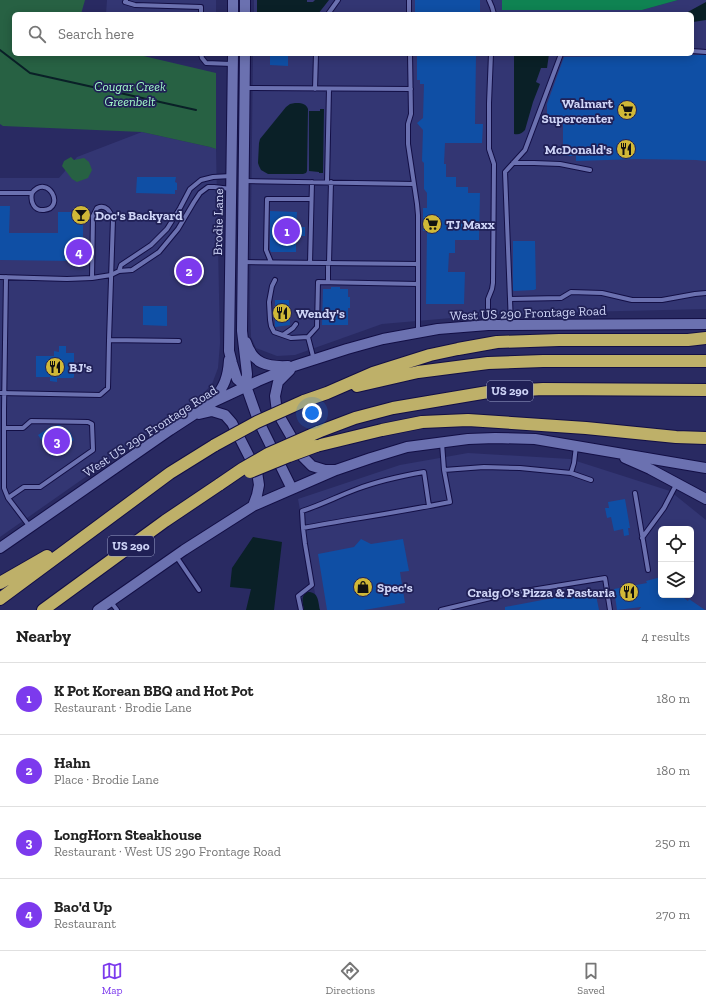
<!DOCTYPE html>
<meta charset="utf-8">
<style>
:root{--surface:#fff;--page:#f2f2f2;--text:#222;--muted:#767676;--line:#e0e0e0;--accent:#7c3aed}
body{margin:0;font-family:"Zilla Slab",serif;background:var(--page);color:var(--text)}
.controls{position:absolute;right:12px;bottom:12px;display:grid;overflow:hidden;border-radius:6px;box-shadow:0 2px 10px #0003}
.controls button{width:36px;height:36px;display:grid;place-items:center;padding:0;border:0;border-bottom:1px solid var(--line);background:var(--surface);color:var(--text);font:20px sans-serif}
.you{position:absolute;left:312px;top:413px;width:14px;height:14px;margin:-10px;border:3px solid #fff;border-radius:50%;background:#1a73e8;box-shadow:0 0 0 6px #1a73e833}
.badge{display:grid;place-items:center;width:26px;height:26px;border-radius:50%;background:var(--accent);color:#fff;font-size:13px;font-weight:700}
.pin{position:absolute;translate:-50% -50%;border:2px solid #fff;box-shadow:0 1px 4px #0006}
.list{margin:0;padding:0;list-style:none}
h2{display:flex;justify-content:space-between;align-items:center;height:52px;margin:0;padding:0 16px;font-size:17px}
h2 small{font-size:13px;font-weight:400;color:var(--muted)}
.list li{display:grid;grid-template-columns:26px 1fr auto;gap:12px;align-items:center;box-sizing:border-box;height:72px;padding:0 16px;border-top:1px solid var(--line)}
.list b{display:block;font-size:15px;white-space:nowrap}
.list p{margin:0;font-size:13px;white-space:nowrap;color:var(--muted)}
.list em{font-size:13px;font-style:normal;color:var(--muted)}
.icon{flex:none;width:22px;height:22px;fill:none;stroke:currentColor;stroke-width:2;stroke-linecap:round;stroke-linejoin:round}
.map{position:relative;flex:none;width:706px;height:610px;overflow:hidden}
.search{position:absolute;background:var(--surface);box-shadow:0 2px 10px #0003;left:12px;right:12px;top:12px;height:44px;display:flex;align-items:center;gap:10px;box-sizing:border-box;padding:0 14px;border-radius:6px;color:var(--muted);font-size:15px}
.sheet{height:340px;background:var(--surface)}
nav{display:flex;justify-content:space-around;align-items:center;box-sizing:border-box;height:56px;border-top:1px solid var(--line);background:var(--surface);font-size:11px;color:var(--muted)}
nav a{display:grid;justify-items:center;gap:2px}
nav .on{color:var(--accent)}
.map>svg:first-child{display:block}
.built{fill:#333673;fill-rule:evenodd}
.green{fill:#276143}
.forest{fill:#0f8352}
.water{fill:#0a2027}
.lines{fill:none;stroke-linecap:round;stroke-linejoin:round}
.stream{stroke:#0a2027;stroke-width:2}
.building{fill:#0f4fa5}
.lane-casing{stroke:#130f45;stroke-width:6}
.secondary-casing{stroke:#130f45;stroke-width:12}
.highway-casing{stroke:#130f45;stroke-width:14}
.lane{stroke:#6b71b0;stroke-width:4}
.secondary{stroke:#6b71b0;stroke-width:10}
.highway{stroke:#beb069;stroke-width:12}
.highway-bridge-casing{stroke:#130f45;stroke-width:14;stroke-linecap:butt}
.highway-bridge{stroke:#beb069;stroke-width:12}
.labels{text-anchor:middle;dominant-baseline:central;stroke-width:3.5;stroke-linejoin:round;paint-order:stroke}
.shield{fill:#202056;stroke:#9a9fc7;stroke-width:1}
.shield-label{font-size:12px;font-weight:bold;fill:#cfd5f7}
.park-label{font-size:13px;font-style:italic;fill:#a3fac8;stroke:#202056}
.poi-label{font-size:13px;font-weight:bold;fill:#cfd5f7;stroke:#202056;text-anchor:start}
.street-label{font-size:13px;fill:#cfd5f7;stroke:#202056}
</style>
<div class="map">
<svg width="706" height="610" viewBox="0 0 706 610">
<rect width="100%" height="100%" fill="#292a62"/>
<path class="built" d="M107,0H216V14H106Z
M254,0H502V10H642L678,0H706V309L498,314L382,324L295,355L277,356L256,348L251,337L250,304L253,54H692V14H254Z
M142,132L210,147L216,149L220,343L218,368L212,384L201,396L0,537V178H59L77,157Z
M468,453L570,459L670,491L706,520V610H318L298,499L400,465ZM661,529H691V595H661Z"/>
<path class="green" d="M0,0H85L81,14H14V54H135L216,73V149L210,147L142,132L3,126L0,124Z
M71,157L74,160L84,158L89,162L92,170L88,178L77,182L72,179L62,166L64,161Z"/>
<path class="forest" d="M502,0H678L642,10H502Z"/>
<path class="water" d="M257,0H307V2H313L315,0H329L318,14H257Z
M706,2V20L693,22L692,36V14H684Z
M514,54H549L547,68H541L536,82L540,84L533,102L525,130C521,134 519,135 514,134Z
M295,103C300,103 306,103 308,109L307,171L306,173L303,174H268L261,170L259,166L258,163L259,143L260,139L286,107L290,104Z
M320,109H324L323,173H319V172L309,171V111H320Z
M253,537L282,542L274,610H246L251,589L230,587L232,568Z
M308,592C319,592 318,602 320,610H304C303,603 300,595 308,592Z"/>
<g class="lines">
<path class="stream" d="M0,50L30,73L196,110"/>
</g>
<path class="building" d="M415,0H480V14H415Z
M270,54H288V66L270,65Z
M417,54H476L475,124H483L482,143H445L444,164H446V177H456V187H468V193H480L479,240H455V253H449L448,272H465L464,304H426L427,231H423V208H427V193L424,189V163L422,161L423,130L417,123L423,118L424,84H420V80H417Z
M696,55H706V161L696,160L638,159L576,161V156H563V124H557L547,117V104L564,57Z
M137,177H176L175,182L177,183V190H175V194L136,193Z
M0,206H10L9,233H58V212H83V256H76L75,261L0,260Z
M270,211L297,212L296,227H305V236H296V252H271L270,250Z
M513,241H535L536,289L534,290L514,291L513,290Z
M182,263L197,264V278H182Z
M331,287H340V289H348V297H350V308H348V325H322L323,289H331Z
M275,300H289L290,325L275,327Z
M143,306H167V326L143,325Z
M59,346H66V353H74V377L73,378H57V382L50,381V377H36V356H54V351L59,352Z
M58,425H60L64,430L66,428L68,431L69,430L74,440L52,456L38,435L52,426L53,427Z
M625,499L630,528H628L629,535L624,536L623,529L614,531L611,517L607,518L605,508H609L608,502Z
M361,539L371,544L403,539L409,571L400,572L405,603L364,610H327L318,554L354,547Z
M661,577V595H680L688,601L689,599L705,610H639L641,607L617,610L614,589L647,583L646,581Z
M595,590L599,610H505V607Z"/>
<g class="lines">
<defs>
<path id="lane" d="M126,0L125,2L135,5L201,7V14
M409,0V14
M489,0L492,7L494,14
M328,14L338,0
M692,51L706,52
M201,54L202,58L206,63L232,64
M410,54L411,114L408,124V144L417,204L418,215V332
M245,88L411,89
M315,89L316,54
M513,163H534L560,164L590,170
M244,181L414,184
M327,182L329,89
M0,193H32C48,173 66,208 44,210C34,211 30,202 32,193
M242,262L418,264
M271,262L266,250L267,199H311
M310,263L312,182
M329,263L331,182
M119,271L121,265L151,245L167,229L180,208L190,189L201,180L213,177L231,176
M0,277L67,279L92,278L111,275L119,271L132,270L159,252L178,229L194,202L200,193L208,187H214L231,189
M6,277L4,409V488L8,498L30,527
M92,278L93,216L97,208C106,204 110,211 113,219L109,340
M275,280L272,286L269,302L270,320L271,326L274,332L291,338L308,337
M328,282V263
M510,299L505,172L525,150L561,54
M488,325V299L492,289L493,283L494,164L489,149V103L491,54
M511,325L510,299L561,298L571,292L602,293L632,300H662L695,294L706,293
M283,335L293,328L296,324
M314,360L308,337L317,327L318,282L418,284
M0,393L100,395L108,388L109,340L179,341
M4,428H23L31,421L88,422L92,424L93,450L40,487H24L8,498
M576,446L574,463L571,473L591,480
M444,470L484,467L520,468L571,473
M635,493L648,570
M429,506L424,472C401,476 378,481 357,489C338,496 321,505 302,511L303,528C352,519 401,512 450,502L444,470L442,443
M642,538L664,508L677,483
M176,556L199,590
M111,602L117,610
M301,610L298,596L312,585L305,544L303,528
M441,610L507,594L605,578L610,610"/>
<path id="secondary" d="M233,14V0
M245,14V0
M233,54L229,351L232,363L237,379L246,386L258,420L292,489
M245,54L242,331L247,374L246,386
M246,342C253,364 267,367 288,366
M290,370L278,382L275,396L277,412L303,457L312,466L325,470H334
M214,400C224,386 228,378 229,360
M199,414L212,411L225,415L232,423L257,472L259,485L257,495L253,506
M625,458L650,469L706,499
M0,548L170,430L213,402L258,381L294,366L347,349L383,339L438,329L488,325L706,324
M98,610L184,550L253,506L336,470L371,458L407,447L468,439L495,438L535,439L706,468"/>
<path id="highway" d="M357,386L418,372L488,363L543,361H706
M304,401L327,393L373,373L430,355L458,349L497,342L559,340H688L706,338
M318,432L355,418L393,408L488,392L543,389L706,390
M316,446L382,430L422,422L468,420L586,428L676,437L706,438
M0,583L47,556
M0,599L170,473L215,445
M43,610L165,521L220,484"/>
</defs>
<use href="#lane" class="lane-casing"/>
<use href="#secondary" class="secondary-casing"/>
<use href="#highway" class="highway-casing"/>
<use href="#lane" class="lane"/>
<use href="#secondary" class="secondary"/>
<use href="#highway" class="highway"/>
<defs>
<path id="highway-bridge" d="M215,445L257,422L304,401
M250,472L289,456L316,446
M220,484L242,469L268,454L318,432"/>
</defs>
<use href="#highway-bridge" class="highway-bridge-casing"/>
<use href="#highway-bridge" class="highway-bridge"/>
</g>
<defs>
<symbol id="supermarket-disc" viewBox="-11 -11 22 22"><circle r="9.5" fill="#d0b837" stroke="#202056"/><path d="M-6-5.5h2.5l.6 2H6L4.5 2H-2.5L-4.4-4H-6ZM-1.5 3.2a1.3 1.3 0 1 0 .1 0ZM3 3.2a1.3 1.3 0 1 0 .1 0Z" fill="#111"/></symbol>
<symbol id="restaurant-disc" viewBox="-11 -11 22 22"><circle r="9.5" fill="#d0b837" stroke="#202056"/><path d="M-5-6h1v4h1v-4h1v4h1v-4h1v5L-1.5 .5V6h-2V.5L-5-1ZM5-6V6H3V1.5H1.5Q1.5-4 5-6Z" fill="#111"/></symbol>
<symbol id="bar-disc" viewBox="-11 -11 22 22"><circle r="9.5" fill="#d0b837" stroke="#202056"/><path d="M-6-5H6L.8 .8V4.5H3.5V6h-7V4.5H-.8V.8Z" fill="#111"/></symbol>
<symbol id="shop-disc" viewBox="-11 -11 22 22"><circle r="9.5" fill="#d0b837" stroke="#202056"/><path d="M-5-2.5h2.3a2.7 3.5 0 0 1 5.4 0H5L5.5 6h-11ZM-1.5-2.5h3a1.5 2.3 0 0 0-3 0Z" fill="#111"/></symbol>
</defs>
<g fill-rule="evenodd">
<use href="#supermarket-disc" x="616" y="99" width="22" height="22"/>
<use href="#restaurant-disc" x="615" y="138" width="22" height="22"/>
<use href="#bar-disc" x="70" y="204" width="22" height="22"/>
<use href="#supermarket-disc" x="421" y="213" width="22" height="22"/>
<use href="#restaurant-disc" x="271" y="302" width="22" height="22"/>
<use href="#restaurant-disc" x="44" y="356" width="22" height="22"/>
<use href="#shop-disc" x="352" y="576" width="22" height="22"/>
<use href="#restaurant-disc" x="618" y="581" width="22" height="22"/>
</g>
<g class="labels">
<g class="shield">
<rect x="487" y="381" width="46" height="20" rx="3"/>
<rect x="108" y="536" width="46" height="20" rx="3"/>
</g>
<g class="shield-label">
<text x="510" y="391">US 290</text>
<text x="131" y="546">US 290</text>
</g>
<g class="park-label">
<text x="130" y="86">Cougar Creek<tspan x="130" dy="15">Greenbelt</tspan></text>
</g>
<g class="poi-label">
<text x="613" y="103" text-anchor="end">Walmart<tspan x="613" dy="15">Supercenter</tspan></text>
<text x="612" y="149" text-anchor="end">McDonald's</text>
<text x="95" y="215">Doc's Backyard</text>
<text x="446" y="224">TJ Maxx</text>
<text x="296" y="313">Wendy's</text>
<text x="69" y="367">BJ's</text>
<text x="377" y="587">Spec's</text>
<text x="615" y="592" text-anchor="end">Craig O's Pizza &amp; Pastaria</text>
</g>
<g class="street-label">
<text transform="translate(218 222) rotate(-89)">Brodie Lane</text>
<text transform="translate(528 313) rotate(-2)">West US 290 Frontage Road</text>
<text transform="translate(150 431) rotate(-33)">West US 290 Frontage Road</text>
</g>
</g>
</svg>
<div class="controls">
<button><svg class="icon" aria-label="locate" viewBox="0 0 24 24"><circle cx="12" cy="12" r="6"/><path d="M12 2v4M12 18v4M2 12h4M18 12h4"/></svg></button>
<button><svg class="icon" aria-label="layers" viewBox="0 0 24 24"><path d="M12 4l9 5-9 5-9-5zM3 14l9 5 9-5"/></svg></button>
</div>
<div class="you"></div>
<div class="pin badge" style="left:287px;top:231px">1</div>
<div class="pin badge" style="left:189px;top:271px">2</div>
<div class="pin badge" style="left:57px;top:441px">3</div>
<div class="pin badge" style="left:79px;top:252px">4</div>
<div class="search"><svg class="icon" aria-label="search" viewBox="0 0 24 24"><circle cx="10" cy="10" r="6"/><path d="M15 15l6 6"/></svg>Search here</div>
</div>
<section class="sheet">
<h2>Nearby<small>4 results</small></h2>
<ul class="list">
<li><span class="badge">1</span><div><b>K Pot Korean BBQ and Hot Pot</b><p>Restaurant · Brodie Lane</p></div><em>180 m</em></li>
<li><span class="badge">2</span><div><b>Hahn</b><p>Place · Brodie Lane</p></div><em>180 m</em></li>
<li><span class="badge">3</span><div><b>LongHorn Steakhouse</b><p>Restaurant · West US 290 Frontage Road</p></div><em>250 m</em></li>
<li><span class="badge">4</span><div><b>Bao'd Up</b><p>Restaurant</p></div><em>270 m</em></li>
</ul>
</section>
<nav>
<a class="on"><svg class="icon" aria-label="map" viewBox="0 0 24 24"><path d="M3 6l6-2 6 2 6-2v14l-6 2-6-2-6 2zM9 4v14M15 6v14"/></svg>Map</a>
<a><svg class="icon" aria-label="directions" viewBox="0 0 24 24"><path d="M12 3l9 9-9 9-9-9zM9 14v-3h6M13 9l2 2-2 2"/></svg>Directions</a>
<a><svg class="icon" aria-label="saved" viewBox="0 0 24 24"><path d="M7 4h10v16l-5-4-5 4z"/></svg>Saved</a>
</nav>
